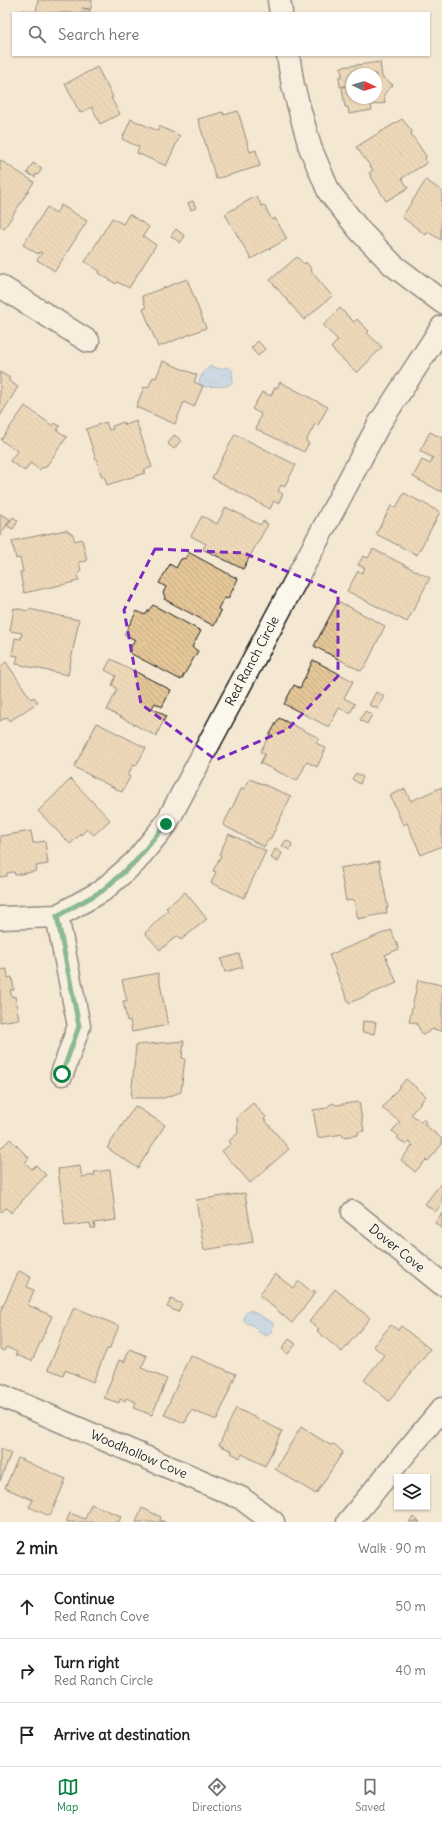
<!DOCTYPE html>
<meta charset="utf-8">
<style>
:root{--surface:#fff;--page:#f2f2f2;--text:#202124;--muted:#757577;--line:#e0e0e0;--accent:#0b8043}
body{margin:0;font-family:Delius,sans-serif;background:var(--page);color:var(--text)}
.controls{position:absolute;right:12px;bottom:12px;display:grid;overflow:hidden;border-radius:0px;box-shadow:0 1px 3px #0004}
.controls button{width:36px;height:36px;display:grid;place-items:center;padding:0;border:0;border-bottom:1px solid var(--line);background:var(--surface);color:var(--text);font:20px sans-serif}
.compass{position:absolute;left:346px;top:68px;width:36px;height:36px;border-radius:50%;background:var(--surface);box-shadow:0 1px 3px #0004;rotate:94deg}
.stop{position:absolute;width:12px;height:12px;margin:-9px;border:3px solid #0b8043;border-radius:50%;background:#fff}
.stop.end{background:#0b8043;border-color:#fff;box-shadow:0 1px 4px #0008}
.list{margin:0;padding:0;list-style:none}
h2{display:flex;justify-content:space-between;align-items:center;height:52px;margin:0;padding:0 16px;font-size:17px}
h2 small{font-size:13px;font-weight:400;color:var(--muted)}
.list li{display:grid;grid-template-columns:26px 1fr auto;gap:12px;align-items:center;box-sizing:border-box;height:64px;padding:0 16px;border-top:1px solid var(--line)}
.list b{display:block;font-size:15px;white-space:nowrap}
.list p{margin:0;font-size:13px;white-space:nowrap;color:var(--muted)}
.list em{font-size:13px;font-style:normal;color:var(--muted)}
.icon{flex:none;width:22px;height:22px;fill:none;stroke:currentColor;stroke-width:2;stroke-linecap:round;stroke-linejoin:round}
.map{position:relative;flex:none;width:442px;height:1522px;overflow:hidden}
.search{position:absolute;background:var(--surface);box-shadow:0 1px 3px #0004;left:12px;right:12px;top:12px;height:44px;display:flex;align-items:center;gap:10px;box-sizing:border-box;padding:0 14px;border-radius:0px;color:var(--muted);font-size:15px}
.sheet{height:244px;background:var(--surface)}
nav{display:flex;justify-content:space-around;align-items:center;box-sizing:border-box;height:56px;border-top:1px solid var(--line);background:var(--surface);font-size:11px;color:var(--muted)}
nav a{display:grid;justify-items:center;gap:2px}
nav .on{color:var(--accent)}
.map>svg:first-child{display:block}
.water{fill:url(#water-ripples);stroke:#68839e}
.building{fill:url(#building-back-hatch);stroke:#1c1c1c;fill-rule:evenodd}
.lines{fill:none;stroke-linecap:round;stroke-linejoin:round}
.minor-casing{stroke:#1c1c1c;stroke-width:25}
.minor{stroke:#fbf7ec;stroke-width:22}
.route{stroke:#0b8043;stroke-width:5}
.marked{fill:none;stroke:#7b2cbf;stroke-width:3;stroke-dasharray:8 5;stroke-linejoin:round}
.labels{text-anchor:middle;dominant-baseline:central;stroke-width:3;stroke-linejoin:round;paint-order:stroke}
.street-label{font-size:13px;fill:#1c1c1c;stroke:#fbf7ec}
</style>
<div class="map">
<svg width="442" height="1522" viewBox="0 0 442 1522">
<defs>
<pattern id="water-ripples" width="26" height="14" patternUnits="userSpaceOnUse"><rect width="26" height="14" fill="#9bc8f5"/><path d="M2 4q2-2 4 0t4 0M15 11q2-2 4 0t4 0" fill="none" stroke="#85abd1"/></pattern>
<pattern id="building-back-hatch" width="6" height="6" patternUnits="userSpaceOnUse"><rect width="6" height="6" fill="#e4c698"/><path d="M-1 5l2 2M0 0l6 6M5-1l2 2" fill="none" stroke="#c3aa82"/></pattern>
</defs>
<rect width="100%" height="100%" fill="#f4e8d3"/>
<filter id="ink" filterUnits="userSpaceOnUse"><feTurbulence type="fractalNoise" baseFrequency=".025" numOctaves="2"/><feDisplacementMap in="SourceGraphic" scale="8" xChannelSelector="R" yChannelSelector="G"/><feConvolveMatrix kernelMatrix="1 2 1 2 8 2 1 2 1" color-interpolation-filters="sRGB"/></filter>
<g filter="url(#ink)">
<path class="water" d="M211,366L219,369L228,367L232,370L233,382C224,390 216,385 205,387L199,383C200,376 205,369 211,366Z
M251,1310L273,1323C273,1330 272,1333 266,1336L257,1331L258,1330L251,1324H248L244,1321V1316L247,1312Z"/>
<path class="building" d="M38,0H92L91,9L82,8L90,10V13H22L23,10L36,12Z
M380,62L382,77L393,85L384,94L385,103L371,105L372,110L349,114L348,107H345L342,88L345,86L340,87L339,77H342L341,67ZM352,74H376V98H352Z
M97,67L113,97L111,98L120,114L100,124L92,107L80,113L65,84Z
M238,111L250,152L256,150L260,166L216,179L198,119L223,112L224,115Z
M131,119L158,131L159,126L180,136L166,166L137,153L139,147L122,139Z
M402,119L412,131L411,134L426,156L425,159L427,163L402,178L408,188L386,201L369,173L373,170L356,147Z
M0,160L34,182L4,229L0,226Z
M33,163L42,168L38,175L36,174L35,177L27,173Z
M426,180L442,191L441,240L428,232L426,235L402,217Z
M256,196L262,206L264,205L272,220L275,218L287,239L251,259L225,214Z
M193,201L196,208L191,210L188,203Z
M61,205L87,221L55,271L37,260L42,253L39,252L38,254L23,245L47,207L56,213Z
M129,214L149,227L143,236L156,245L129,288L117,282L116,284L99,273L100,271L85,262L112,218L123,224Z
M176,229L185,236L180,243L171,236Z
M297,257L304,264L306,262L312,270L311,271L332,296L304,320L270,280Z
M187,279L206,328L158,347L143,309L146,308L142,296Z
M340,308L354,322L357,319L369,331L367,333L382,347L357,373L331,348L338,340L323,326Z
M258,341L265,349L258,356L251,348Z
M163,361L197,375L194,382L203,386L194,407L184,402L175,424L136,407L144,387L148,388L153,377L156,378Z
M0,372L10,378L8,380L18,387L0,416Z
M280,382L328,407L318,425L315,424L306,441L309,443L304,452L256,429L261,414L252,409L262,392L271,396L275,387L277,388Z
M25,406L53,426L55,423L60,426L57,430L67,437L45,468L42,467L40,470L30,463L25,471L10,461L17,451L1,440Z
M136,421L152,467L144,470L145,473L107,485L104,476L102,477L86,429L106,422L109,430L113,429L112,426L124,422L125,425Z
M430,432L442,438V492L413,477L422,460L430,464L433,458L420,451Z
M235,434L296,465L284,487L281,485L278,491L283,494L278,504L274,501L270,509L212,478Z
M174,435L181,440L174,449L168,444Z
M404,493L440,512L417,555L376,534L391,506L396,508Z
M226,507L260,525L263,521L268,524L243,569L203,549L206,544L191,536L202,516L217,524Z
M0,514L10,519L0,536Z
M13,517L18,521L13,529L7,526Z
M66,530L73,535L75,541L82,539L87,561L79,562L81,571L77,575L79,581L24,593L20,572H23L20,558L16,559L12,541Z
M373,549L430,578L407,622L347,591L358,571L362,573L365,568L358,565L363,556L368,558Z
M188,552L238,579L228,599L225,598L221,603L218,609L221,611L214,626L164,599L165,597L163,593L166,587L159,583L170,564L176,568L181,559L186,558Z
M338,601L385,626L366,665L361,671L314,646Z
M153,605L201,631L192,647L198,651L181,680L128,652L135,640L124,634L137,611L145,615Z
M14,608L28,611L29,609L79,620L68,675L16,664L18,656L12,655L15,638L21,639L22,633L10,631Z
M111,659L171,690L162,707L155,703L152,708L166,716L156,736L107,710L117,690L115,687L112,685L116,676L105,670Z
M313,660L353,681L344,698L355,704L350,713L339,708L329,727L284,704L294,685L300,688Z
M6,662L31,699L34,697L38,702L10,721L7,717L0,721V667Z
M376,692L384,696L378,709L369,705Z
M365,711L372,715L367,724L360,720Z
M279,718L319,738L316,743L326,748L317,767L307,762L297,781L260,763L265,754L260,752Z
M97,723L146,748L136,766L133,765L128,775L130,777L122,792L74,767Z
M356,773L363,777L360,784L352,779Z
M71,779L110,820L94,835L87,829L81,835L79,833L80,835L70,844L38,811Z
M250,779L291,796L270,840L268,839L264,847L223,825L242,788L244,789Z
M442,787V846L421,855L407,823L403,825L390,795L405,789L411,801Z
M31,831L33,843L45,841L48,864L36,866L37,871L15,875L14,872L7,873V876L0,877V836Z
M229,834L266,851L244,898L211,883L216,872L213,871L221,855L219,854Z
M286,840L292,844L290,850L282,846Z
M275,849L282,853L278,862L271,858Z
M379,861L388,908H386L387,913L358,919L354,900L346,901L340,868Z
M185,892L207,919L181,940L177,936L160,950L145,933L168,910L166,908Z
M391,930L399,949L385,955L397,983L349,1003L329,955Z
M239,954L243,967L225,972L221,959Z
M7,969L8,978L12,977L14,990H10L12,997L15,996L19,1019L0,1022V970Z
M158,973L168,1025L132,1032L130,1020L127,1021L123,1001H127L122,980Z
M418,980L442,985V1031L433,1029L423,1035L416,1023L409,1022Z
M363,1021L376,1022L374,1034L362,1032Z
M184,1041L182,1058L185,1059L181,1092L164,1098H131L136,1045Z
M406,1079L426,1096L411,1114L421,1122L423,1119L426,1122L424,1124L442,1139V1144L428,1161L426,1160L415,1172L401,1160L413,1145L408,1142L406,1145L397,1138L399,1136L392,1131L400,1122L382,1108Z
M359,1102L364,1131L358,1132V1135L343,1137V1134L318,1138L313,1110L326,1108L332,1103L336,1105Z
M253,1103L266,1117L264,1119L289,1149L250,1183L222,1151L231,1144L229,1141L238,1133L237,1117Z
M135,1106L165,1125L138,1168L107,1148Z
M10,1139L29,1158L25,1163L32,1169L36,1165L46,1175L11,1213L6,1208L2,1212L0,1210V1149Z
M80,1166L82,1177L95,1175L94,1172L110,1170L116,1220L94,1223L95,1228H91L90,1223L65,1226L58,1169Z
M442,1182V1204L435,1212L425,1204Z
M245,1193L253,1242L204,1250L196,1200Z
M442,1213V1229L435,1223Z
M19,1271L31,1277L27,1287L34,1290L28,1305L52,1316L32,1361L16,1355L17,1352L6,1347L4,1351L0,1349V1312Z
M275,1274L293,1288L299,1281L312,1292L314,1290L316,1292L292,1323L259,1295Z
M335,1289L370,1318L342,1352L317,1331L319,1329L309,1322Z
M171,1299L182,1304L178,1312L167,1307Z
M74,1307L119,1326L109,1350L107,1349L93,1382L65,1370L63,1375L48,1369Z
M391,1325L398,1330L401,1326L430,1349L389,1401L364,1380L384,1355L373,1346Z
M289,1339L296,1344L288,1354L282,1349Z
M130,1349L147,1356L141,1368L167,1379L152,1415L133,1408L136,1402L126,1398L125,1401L120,1399L119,1403L104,1398L119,1360L124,1362Z
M190,1355L236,1374L217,1420L191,1410L185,1423L164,1415Z
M236,1408L282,1431L265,1466L242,1454L240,1458L231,1453L232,1451L219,1445Z
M301,1427L330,1445L334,1444L343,1452L316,1494L275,1469Z
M0,1449L11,1453L0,1481Z
M18,1458L66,1479L50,1516L29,1507L33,1500L5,1488Z
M91,1504L121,1516L119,1522H66L70,1513L85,1519Z
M142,1508L161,1517L160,1520L165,1522H136Z
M413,1517L420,1522H409Z"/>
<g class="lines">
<defs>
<path id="minor" d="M279,0L281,13
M288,55L293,86L310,147L329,192L360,231L393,265L442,302
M0,286L88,341
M57,916L79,1026L62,1074
M0,918L57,916L102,891L135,862L166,824L379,424L442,327
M353,1212L442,1284
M0,1395L241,1498L273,1522
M348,1522L442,1409"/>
</defs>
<use href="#minor" class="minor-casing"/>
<use href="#minor" class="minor"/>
</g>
</g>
<g class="lines" filter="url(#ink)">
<path class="route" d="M62,1074L79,1026L57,916L102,891L135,862L166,824"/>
</g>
<path d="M0 0H442V1522H0ZM155,549L244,553L338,593V676L288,729L216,760L141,704L124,610Z" fill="#f4e8d3" fill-opacity=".55" fill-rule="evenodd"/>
<path class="marked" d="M155,549L244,553L338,593V676L288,729L216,760L141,704L124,610Z"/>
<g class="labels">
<g class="street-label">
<text transform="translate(252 661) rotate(-62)">Red Ranch Circle</text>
<text transform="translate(397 1248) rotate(39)">Dover Cove</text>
<text transform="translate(139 1454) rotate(23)">Woodhollow Cove</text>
</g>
</g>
</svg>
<div class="controls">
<button><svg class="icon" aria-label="layers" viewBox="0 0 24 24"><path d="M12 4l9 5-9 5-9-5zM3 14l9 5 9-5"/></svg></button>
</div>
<svg class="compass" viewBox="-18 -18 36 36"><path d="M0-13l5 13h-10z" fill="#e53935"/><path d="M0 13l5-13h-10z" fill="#757577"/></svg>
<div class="stop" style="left:62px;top:1074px"></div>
<div class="stop end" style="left:166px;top:824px"></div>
<div class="search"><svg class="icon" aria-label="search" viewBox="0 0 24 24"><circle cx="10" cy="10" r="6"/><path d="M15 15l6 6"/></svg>Search here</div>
</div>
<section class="sheet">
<h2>2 min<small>Walk · 90 m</small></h2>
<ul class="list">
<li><svg class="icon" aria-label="ahead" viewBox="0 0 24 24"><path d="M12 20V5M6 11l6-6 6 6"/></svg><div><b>Continue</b><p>Red Ranch Cove</p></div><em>50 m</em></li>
<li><svg class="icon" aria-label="right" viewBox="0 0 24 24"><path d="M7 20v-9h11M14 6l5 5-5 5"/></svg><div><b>Turn right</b><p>Red Ranch Circle</p></div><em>40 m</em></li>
<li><svg class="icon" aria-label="arrive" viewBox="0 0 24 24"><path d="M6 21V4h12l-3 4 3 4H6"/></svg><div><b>Arrive at destination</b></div></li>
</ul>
</section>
<nav>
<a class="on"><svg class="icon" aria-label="map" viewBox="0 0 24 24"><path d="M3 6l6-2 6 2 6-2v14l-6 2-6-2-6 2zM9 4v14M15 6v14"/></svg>Map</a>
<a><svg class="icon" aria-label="directions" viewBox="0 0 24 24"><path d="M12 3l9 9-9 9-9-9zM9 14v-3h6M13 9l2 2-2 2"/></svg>Directions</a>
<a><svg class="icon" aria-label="saved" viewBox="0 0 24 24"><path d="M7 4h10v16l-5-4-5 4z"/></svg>Saved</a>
</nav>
